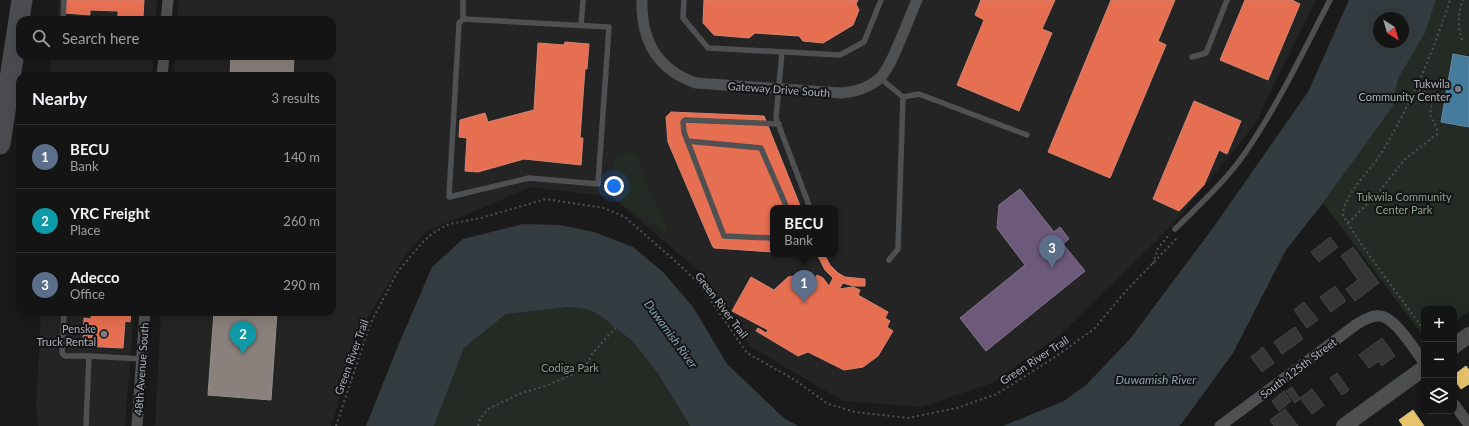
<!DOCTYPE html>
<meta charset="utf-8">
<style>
:root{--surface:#141414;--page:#212122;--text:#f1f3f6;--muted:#9d9ea0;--line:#333334;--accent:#db2777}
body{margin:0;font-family:Lato,sans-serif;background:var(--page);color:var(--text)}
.controls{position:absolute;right:12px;bottom:12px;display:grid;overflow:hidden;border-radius:8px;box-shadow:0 4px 16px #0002}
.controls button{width:36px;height:36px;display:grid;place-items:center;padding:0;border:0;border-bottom:1px solid var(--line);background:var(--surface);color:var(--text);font:20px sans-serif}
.compass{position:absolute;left:1373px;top:12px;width:36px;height:36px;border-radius:50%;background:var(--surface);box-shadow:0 4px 16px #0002;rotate:143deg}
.you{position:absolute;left:614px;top:186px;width:14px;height:14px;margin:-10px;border:3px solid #fff;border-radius:50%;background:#1a73e8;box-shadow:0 0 0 6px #1a73e833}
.badge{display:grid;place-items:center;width:26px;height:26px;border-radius:50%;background:var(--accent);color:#fff;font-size:13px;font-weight:700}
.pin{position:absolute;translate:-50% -33px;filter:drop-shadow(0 1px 2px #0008)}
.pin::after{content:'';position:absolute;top:21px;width:14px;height:12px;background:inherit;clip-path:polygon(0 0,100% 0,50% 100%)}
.popup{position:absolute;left:770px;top:205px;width:68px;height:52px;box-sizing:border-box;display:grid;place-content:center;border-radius:8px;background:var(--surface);filter:drop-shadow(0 1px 3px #0005);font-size:13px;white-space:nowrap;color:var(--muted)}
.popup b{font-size:15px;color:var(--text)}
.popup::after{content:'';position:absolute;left:50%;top:100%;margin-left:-8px;border:8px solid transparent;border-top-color:var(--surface)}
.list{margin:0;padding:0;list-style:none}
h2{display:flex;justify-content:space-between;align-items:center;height:52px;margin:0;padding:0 16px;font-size:17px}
h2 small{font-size:13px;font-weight:400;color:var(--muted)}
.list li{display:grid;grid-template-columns:26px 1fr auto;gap:12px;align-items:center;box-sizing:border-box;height:64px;padding:0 16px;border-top:1px solid var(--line)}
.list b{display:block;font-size:15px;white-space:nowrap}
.list p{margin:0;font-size:13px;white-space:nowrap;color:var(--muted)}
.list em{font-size:13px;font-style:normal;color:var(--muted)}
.icon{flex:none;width:22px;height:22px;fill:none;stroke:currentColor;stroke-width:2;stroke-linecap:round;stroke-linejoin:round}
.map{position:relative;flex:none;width:1469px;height:426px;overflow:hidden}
.search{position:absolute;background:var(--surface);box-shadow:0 4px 16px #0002;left:16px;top:16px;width:320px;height:44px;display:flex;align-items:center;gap:10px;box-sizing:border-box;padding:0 14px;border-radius:12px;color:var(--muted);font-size:15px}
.panel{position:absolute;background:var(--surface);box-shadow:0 4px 16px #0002;left:16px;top:72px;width:320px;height:244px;border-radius:12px}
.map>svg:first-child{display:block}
.built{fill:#242425;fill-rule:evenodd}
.green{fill:#242a24}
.water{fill:#333c40;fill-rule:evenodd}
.homes{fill:#e9c46a;stroke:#d7bf82}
.shops{fill:#e76f51;stroke:#d68370}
.offices{fill:#6d597a;stroke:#80748d}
.public{fill:#457b9d;stroke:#648ca5}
.industry{fill:#8a817c;stroke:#94908e}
.building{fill:#363637;stroke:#434446}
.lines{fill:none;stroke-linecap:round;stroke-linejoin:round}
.path{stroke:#505153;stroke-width:2;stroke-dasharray:2 3;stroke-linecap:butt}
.lane{stroke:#4f5052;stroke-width:5.5}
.street{stroke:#4f5052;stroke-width:11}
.secondary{stroke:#4d4e50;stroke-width:16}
.highway{stroke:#4b4c4f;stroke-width:21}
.poi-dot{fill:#7a7d81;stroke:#141416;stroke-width:1.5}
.labels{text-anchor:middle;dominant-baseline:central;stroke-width:4;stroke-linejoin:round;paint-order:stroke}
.poi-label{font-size:11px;fill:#adb2b9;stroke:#141416;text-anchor:end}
.street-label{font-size:11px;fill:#adb2b9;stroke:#141416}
.park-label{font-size:11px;fill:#87a186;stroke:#141416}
.water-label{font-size:12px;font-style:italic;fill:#88a1af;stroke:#141416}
</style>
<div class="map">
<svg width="1469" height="426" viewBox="0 0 1469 426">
<rect width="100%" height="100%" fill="#1a1a1a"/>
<path class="built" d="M59,0H157L156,20H57Z
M179,0H1316L1254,126L1173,224L1059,336L992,383L922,407L843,401L749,346L699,271L612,197L531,187L427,231L406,254L361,329L331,426H155L161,312H332V76H174L175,56H332V20H177ZM773,208H835V254H773Z
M52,56H154L152,76H49Z
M41,312H134L125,426H38L36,406Z"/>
<path class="green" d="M1436,0H1469V311L1454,322V309H1424V337L1323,203L1393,106L1398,79L1425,33Z
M635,153L669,236L612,197L615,155Z
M570,307L590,310L601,316L632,341L657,372L690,426H434L464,348L506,314Z"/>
<path class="water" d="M1349,0H1436L1425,33L1398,79L1393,106L1323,203L1286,250L1233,353L1182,423L1179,426H1003L1064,401L1086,385L1130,339L1215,225L1308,92ZM1379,18H1403V42H1379Z
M523,224L560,225L594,232L633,247L663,272L693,307L727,364L784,418L798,426H690L657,372L632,341L601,316L590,310L570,307L506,314L464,348L434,426H366L398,346L432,267L463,239Z"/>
<path class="homes" d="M1466,366L1469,370V384L1461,389L1454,379V375Z
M1413,410L1424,426H1403L1399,420Z"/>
<path class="shops" d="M66,0H144L143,17L118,16V11L90,10V15L65,13Z
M704,0H858L856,4L859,10L853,25L823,43L803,41L799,36L755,33L749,38L714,35L703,23Z
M981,0H1055L1042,29L1052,33L1019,111L957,85L984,20L975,15Z
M1111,0H1175L1158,41L1166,45L1110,178L1048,152Z
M1245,0H1292L1300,4L1268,80L1220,60Z
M565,42L589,44L587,69H585L580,138H583L581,165L524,159L478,172L465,171L467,138L459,137L460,120L485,113L488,122L534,110L538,43L564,45Z
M1194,101L1241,121L1227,154L1219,150L1204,185L1179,211L1153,199Z
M671,112L764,116L801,208H773V252L714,248L712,245L668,142L666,117Z
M824,254L830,265L838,273L845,277L865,279V286H853L843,283L839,289L853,287L860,290L858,295L888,312L885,318L890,321L887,327L893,331L878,356L863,367L844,370L808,352L798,356L756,331L758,328L766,333L768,330L732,311L751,277L774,290L788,277L801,275L815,279L817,275L823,278L829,286L833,278L825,270L817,254Z
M91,312H131L130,322L125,321L123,348L83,346L84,318L91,319Z"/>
<path class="offices" d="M1020,189L1054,232L1060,227L1069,239L1063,244L1085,271L986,351L960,318L1025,265L997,228L999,205Z"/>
<path class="public" d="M1453,54L1469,57V127L1441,122Z"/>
<path class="industry" d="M231,56H294L293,76H230Z
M214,312H277L271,400L208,395Z"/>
<path class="building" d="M1330,237L1338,247L1319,262L1311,252Z
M1353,247L1379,283L1355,301L1346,289L1358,280L1341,256Z
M1335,286L1346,301L1331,312L1320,297Z
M1304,302L1318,320L1307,328L1294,310Z
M1295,327L1303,339L1282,354L1274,342Z
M1382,338L1395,356L1382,366L1379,361L1369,368L1359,355Z
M1263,347L1274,363L1262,372L1251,357Z
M1337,373L1349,390L1342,395L1330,378Z
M1292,387L1300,399L1295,403L1286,391Z
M1312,389L1324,405L1312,414L1300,398Z
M1284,391L1291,401L1279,411L1272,401Z
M1285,409L1298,426H1274L1270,420Z"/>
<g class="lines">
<path class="path" d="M1462,40C1458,26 1457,14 1463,0
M1348,223L1379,192L1404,160L1437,134V128L1430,115L1433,96L1416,89
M1153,264L1158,248L1170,234
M1424,330L1364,248L1343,216L1344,207C1352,187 1370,170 1382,152C1411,104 1433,53 1450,0
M336,426L370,324L398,271L423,242L433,233L449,224L481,218L546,199L604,208L625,217L683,268L700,285L747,353L795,380L828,404L855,412L908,418L957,408L997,394L1055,357L1094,329L1125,292L1178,237
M478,426L480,419L488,409L519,394L548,385L584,369L592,354L616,327"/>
<path class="lane" d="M684,0L683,18L708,48L840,55L864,42L881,0
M463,19L609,27L598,184L529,178L449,197L459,23L463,19V0
M63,20L64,0
M581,25L583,0
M782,52L776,118L810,208
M1192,57L1206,53L1227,0
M880,78L903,97L919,94L1027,135
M687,141L761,148L787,208
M1175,229C1199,205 1226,181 1245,153C1278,105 1303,52 1330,0
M773,238L724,236L684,132L683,122L685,120L779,124
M889,260L898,249L903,97
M64,312L62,353L65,356H89
M86,426L89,356L142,359"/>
<path class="street" d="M642,0C641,40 657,70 696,83L841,93C855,92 869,88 880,78C892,67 909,17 917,0
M166,20L168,0
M162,76L164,56
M1454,404L1469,425
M137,426L145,312
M1220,426L1357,324C1364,320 1371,315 1380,316C1395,317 1415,350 1424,363"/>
<path class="secondary" d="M1454,346L1469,335
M1344,426L1424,368"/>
<path class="highway" d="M0,144L22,0"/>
</g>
<g class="poi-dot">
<circle cx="1458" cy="89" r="4"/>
<circle cx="104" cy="334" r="4"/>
</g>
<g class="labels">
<g class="poi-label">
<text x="1450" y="83">Tukwila<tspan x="1450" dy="13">Community Center</tspan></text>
<text x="96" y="328">Penske<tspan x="96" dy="13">Truck Rental</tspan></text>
</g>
<g class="street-label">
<text transform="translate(779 89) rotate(4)">Gateway Drive South</text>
<text transform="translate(722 305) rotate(53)">Green River Trail</text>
<text transform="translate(351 357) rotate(-70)">Green River Trail</text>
<text transform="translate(1034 360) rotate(-33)">Green River Trail</text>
<text transform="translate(1298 368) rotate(-37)">South 125th Street</text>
<text transform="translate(141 369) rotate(-86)">48th Avenue South</text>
</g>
<g class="park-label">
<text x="1404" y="196">Tukwila Community<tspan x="1404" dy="13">Center Park</tspan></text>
<text x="570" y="367">Codiga Park</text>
</g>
<g class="water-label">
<text transform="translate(671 334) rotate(54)">Duwamish River</text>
<text x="1156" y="379">Duwamish River</text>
</g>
</g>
</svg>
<div class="controls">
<button>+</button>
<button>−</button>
<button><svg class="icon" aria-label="layers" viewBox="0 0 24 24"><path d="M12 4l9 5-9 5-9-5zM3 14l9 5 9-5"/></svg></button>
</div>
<svg class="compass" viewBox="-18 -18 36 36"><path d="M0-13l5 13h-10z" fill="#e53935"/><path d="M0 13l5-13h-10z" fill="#9d9ea0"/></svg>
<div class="you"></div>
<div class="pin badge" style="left:804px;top:303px;background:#5c6f8a">1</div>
<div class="popup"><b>BECU</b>Bank</div>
<div class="pin badge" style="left:243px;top:354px;background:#0f9aa8">2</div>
<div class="pin badge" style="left:1052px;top:268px;background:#5c6f8a">3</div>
<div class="search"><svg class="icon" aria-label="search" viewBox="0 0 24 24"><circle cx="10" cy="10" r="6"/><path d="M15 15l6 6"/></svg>Search here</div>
<section class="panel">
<h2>Nearby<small>3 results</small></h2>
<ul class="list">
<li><span class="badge" style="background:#5c6f8a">1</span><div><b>BECU</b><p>Bank</p></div><em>140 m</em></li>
<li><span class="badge" style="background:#0f9aa8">2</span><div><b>YRC Freight</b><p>Place</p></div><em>260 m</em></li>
<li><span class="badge" style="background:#5c6f8a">3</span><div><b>Adecco</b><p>Office</p></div><em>290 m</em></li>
</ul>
</section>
</div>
